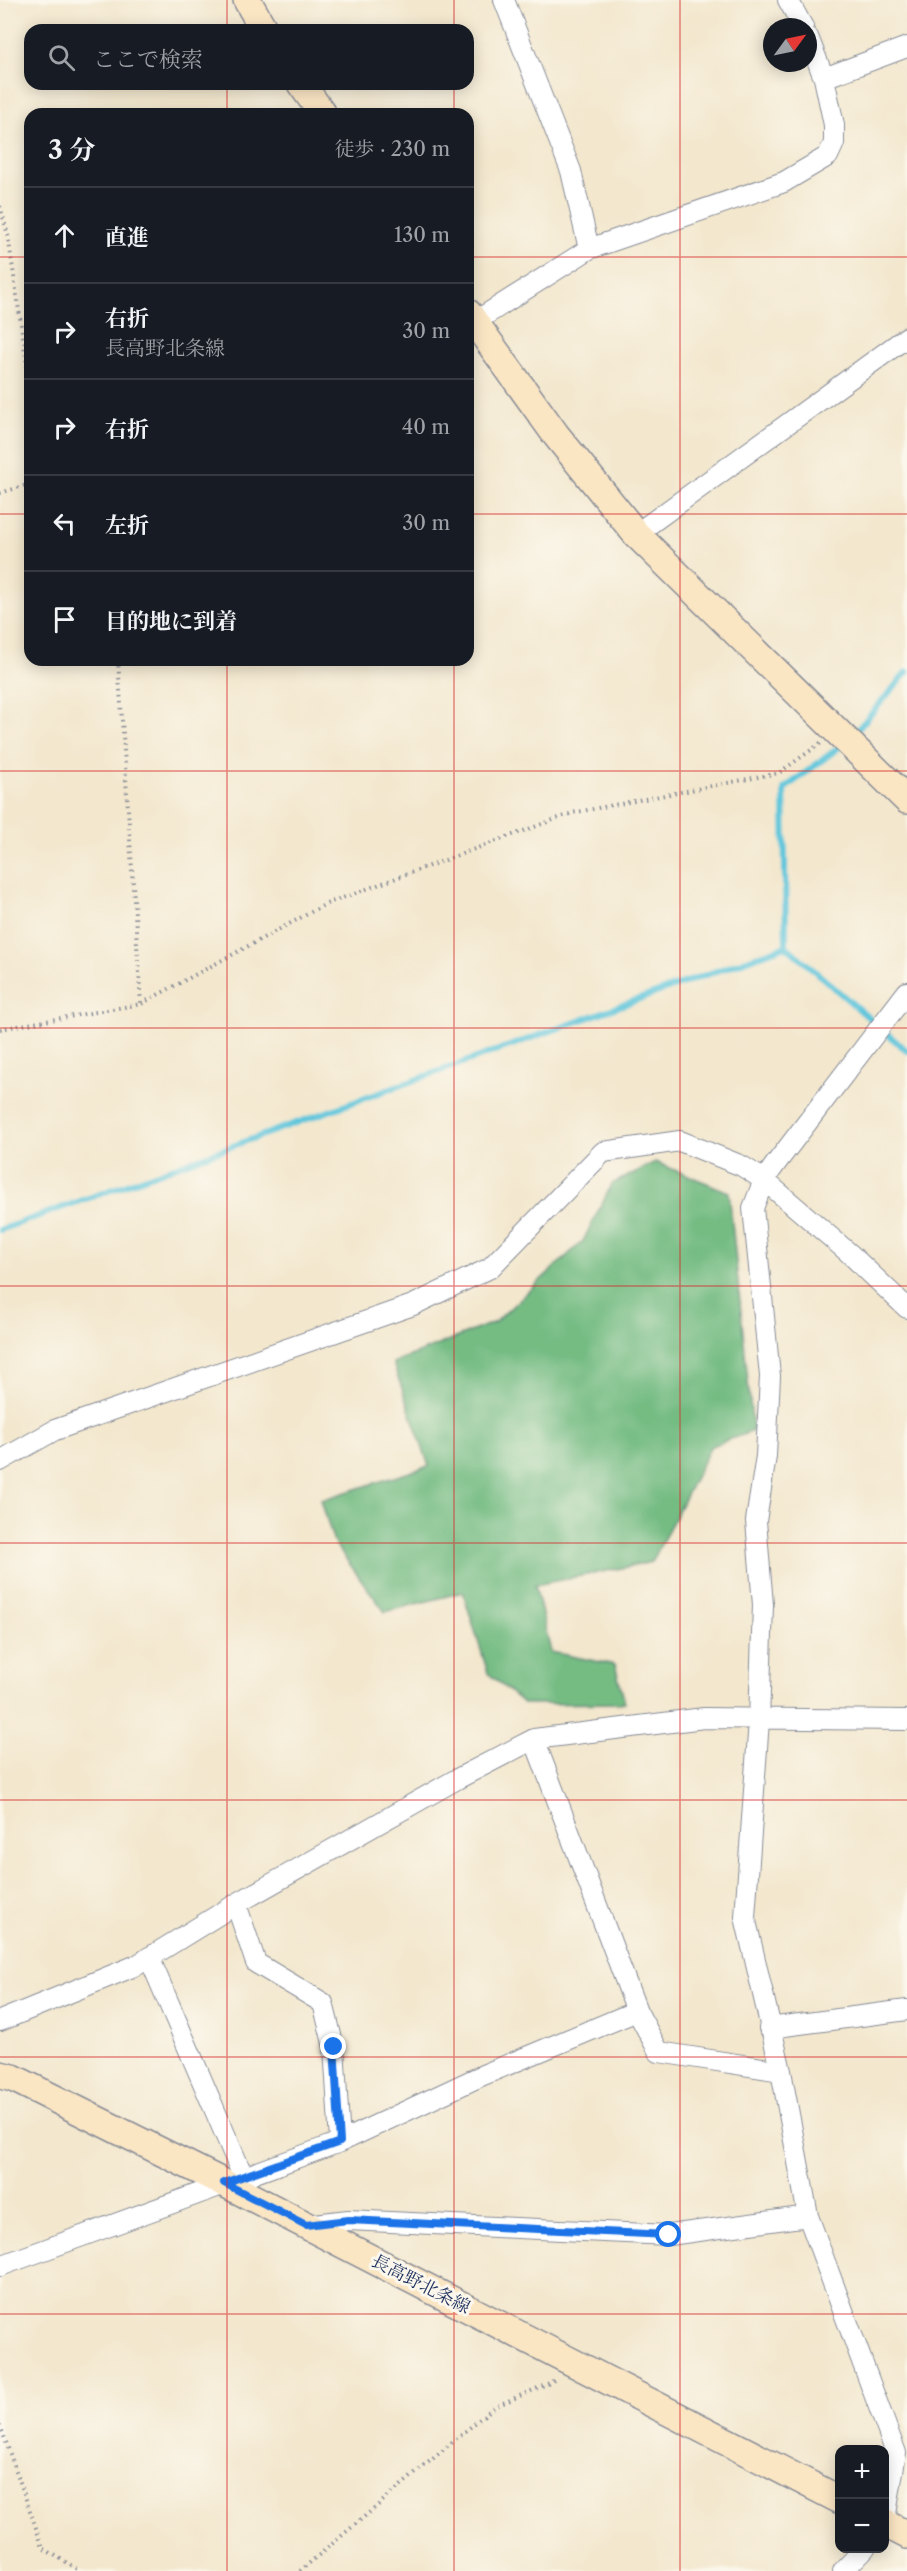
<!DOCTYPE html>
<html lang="ja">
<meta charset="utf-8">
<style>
:root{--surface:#171b24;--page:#242831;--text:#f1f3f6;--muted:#9ea1a6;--line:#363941}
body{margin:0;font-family:"Libre Caslon Text","Noto Serif JP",serif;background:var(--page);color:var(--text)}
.controls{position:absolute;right:18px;bottom:18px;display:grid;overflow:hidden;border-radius:12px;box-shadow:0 3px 15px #0003}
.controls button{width:54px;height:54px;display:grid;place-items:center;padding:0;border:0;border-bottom:2px solid var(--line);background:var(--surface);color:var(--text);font:30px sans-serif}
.compass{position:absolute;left:763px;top:18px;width:54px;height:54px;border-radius:50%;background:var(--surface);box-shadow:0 3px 15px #0003;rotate:57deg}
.stop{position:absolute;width:18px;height:18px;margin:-14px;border:4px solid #1a73e8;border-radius:50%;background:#fff}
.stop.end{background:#1a73e8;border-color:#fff;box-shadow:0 2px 6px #0008}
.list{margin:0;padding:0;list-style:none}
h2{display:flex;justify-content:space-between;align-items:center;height:78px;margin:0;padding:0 24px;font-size:26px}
h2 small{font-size:20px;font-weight:400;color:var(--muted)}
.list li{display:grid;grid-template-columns:39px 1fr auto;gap:18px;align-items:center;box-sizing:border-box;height:96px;padding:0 24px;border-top:2px solid var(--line)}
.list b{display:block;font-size:22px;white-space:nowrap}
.list p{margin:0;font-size:20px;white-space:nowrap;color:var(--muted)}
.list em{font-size:20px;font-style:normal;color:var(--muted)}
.icon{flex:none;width:33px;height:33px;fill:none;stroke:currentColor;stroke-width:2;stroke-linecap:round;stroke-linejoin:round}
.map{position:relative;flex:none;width:907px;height:2571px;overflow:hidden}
.search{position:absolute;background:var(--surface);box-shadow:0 3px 15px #0003;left:24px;top:24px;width:450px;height:66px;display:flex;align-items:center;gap:15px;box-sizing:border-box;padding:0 21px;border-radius:18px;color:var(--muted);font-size:22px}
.panel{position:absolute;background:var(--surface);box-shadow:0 3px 15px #0003;left:24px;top:108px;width:450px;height:558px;border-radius:18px}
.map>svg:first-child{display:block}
.forest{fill:#74bc83;stroke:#487670;stroke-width:1.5}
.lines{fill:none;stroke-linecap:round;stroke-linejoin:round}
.stream{stroke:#5fc6dc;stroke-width:6}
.street-casing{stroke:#878b96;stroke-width:22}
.secondary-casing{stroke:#878b96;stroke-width:30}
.path{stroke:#878b96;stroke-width:4;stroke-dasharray:1.5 4.5;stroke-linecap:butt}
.street{stroke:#fff;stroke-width:20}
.secondary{stroke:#fbe6c4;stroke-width:27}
.route{stroke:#1a73e8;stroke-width:8}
.grid{fill:none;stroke:#d62828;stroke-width:1.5;stroke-opacity:0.55}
.labels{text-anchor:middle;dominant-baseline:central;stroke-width:6;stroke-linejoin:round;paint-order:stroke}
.street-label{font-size:18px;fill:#1b2f5e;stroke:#fbf7ec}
</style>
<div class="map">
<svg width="907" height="2571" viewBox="0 0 907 2571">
<rect width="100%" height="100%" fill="#fbf7ec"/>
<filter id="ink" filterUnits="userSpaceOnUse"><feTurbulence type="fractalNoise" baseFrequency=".0167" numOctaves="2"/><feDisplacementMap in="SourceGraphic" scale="12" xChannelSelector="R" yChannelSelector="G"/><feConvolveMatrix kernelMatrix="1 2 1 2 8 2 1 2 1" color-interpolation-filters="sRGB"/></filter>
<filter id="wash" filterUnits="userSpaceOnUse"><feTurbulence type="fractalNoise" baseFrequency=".008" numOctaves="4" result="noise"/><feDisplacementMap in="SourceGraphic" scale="24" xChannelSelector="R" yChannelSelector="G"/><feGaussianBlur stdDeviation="1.35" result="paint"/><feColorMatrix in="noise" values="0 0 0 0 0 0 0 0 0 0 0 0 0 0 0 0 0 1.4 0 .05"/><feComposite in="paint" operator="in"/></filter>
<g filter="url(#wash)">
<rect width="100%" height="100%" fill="#f3e7cd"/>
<path class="forest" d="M655,1162L729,1192L753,1431L711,1446L652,1562L535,1585L551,1652L615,1665L625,1703L524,1704L488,1673L463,1592L385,1612L334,1543L321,1500L429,1466L393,1363L495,1322L583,1241L612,1184Z"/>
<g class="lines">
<path class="stream" d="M852,736L907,672
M786,946L784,789L842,745
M0,1230L786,946L907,1051"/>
</g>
</g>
<g filter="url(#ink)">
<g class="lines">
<defs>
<path id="street" d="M504,0L571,171L589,249
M788,0L803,27
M824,78L907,47
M468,326L589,249L784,182L828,156L834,143V125L824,78L808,37
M636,534L907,337
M0,1461L55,1430L413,1305L490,1268L603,1152L680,1141L742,1166L764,1180L849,1253L907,1308
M534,1739L637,2011L659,2052L781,2071
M236,1904L256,1963L323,2003L334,2047L340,2142
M149,1957L243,2176
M0,2021L137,1965L236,1904L457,1779L534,1739L704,1718L907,1720
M769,2028L907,2010
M306,2225L348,2220L669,2235L808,2216
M0,2266L340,2142L483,2075L637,2011
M884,2526L896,2453L808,2216L781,2071L745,1917L759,1720L763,1605L756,1521L766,1456L770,1376L753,1208L764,1180L777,1162L907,992
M843,2571L865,2548"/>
<path id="secondary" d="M247,0L264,30
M301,84L323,114
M468,313L556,435L636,534L907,800
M0,2075L13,2078L224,2183L840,2500
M884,2523L907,2535"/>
</defs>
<use href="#street" class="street-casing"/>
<use href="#secondary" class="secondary-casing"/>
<path class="path" d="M0,206L8,235L30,386
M0,493L30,484
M118,660L141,1004
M0,1029L141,1004L326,904L572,813L779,773L821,743
M0,2425L43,2548L80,2571
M300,2571L494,2407L552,2382L556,2377"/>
<use href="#street" class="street"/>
<use href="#secondary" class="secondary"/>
</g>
</g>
<g class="lines" filter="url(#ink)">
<path class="route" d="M334,2047L340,2142L224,2183L306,2225L348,2220L669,2235"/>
</g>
<path class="grid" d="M227,0V30M454,0V30M680,0V2571M227,84V114M454,84V114M0,257H30M468,257H907M0,514H30M468,514H907M227,660V2571M454,660V2571M0,771H907M0,1028H907M0,1286H907M0,1543H907M0,1800H907M0,2057H907M0,2314H907"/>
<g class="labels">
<g class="street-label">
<text transform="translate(421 2284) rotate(27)">長高野北条線</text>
</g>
</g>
</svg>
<div class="controls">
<button>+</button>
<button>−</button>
</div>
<svg class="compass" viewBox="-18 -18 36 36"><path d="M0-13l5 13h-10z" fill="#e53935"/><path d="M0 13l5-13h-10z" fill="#9ea1a6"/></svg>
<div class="stop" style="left:669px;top:2235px"></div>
<div class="stop end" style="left:334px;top:2047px"></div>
<div class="search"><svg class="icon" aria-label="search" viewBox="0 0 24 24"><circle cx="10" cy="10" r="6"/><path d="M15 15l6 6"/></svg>ここで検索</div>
<section class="panel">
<h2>3 分<small>徒歩 · 230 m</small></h2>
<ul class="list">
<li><svg class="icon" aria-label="ahead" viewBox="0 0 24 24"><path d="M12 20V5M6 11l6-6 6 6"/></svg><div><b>直進</b></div><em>130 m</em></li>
<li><svg class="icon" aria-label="right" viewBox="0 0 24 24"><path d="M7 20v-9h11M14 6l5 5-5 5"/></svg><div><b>右折</b><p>長高野北条線</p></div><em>30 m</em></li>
<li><svg class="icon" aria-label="right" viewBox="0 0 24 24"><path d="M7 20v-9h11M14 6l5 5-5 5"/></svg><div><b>右折</b></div><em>40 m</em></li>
<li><svg class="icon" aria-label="left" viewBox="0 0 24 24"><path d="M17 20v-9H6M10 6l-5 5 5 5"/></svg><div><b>左折</b></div><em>30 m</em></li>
<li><svg class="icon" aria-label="arrive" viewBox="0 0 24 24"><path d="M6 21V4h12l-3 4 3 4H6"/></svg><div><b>目的地に到着</b></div></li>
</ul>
</section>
</div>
